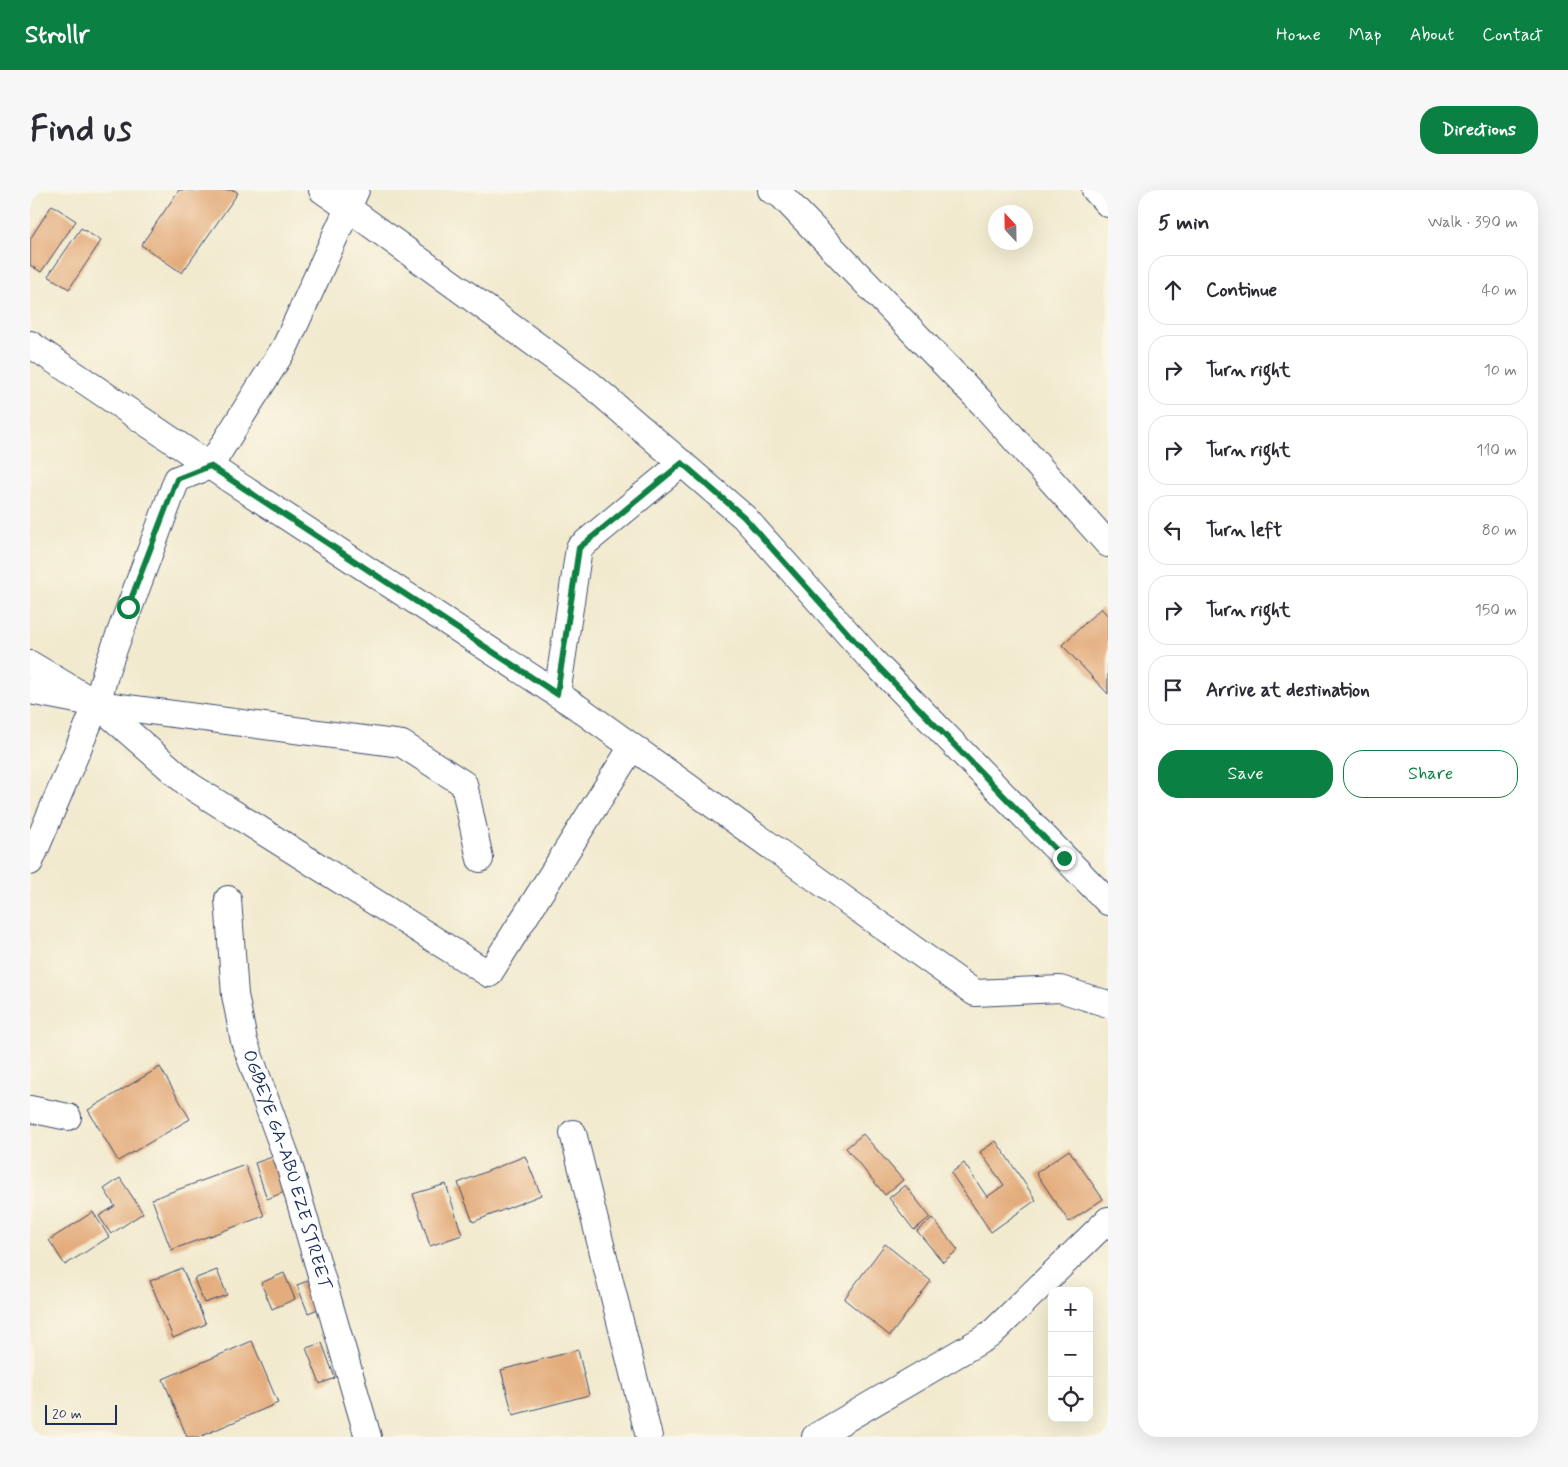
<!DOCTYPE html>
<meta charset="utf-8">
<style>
:root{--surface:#fff;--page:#f7f7f7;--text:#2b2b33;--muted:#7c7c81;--line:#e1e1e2;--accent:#0b8043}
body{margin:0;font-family:Mynerve,sans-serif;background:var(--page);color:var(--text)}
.controls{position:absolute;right:15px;bottom:15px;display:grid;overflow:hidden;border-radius:10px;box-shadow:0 5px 20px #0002}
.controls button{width:45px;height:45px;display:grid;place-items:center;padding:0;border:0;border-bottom:1px solid var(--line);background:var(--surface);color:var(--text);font:25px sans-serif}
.compass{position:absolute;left:958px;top:15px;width:45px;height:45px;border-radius:50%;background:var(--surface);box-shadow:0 5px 20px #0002;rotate:338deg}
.scale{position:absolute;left:15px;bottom:12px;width:72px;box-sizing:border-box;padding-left:5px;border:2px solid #1b2f5e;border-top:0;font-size:14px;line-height:18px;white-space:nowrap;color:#1b2f5e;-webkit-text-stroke:4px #fcf5e5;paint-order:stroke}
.stop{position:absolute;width:15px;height:15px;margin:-11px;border:4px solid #0b8043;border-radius:50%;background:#fff}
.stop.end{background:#0b8043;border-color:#fff;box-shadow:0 1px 5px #0008}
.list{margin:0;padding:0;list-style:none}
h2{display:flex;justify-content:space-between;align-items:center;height:65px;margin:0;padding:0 20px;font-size:21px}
h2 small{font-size:16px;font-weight:400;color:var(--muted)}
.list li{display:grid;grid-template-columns:32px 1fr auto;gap:15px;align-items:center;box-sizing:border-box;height:70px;margin:0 10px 10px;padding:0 10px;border:1px solid var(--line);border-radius:20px}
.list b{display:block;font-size:19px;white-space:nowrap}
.list em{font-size:16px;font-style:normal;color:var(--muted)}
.actions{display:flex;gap:10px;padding:15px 20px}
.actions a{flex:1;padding:11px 0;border:1px solid var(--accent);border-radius:20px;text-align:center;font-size:18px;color:var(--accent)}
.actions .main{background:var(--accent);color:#fff}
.icon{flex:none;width:28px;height:28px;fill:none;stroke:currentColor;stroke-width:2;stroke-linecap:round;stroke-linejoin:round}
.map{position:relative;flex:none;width:1078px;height:1247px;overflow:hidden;border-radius:20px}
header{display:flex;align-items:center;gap:30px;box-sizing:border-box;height:70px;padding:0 25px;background:var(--accent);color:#fff}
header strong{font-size:24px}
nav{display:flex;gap:28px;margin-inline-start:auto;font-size:18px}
.intro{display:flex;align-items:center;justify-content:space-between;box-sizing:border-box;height:120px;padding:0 30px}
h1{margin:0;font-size:35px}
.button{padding:12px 22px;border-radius:20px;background:var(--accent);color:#fff;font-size:18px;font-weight:700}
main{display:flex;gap:30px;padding:0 30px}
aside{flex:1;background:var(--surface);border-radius:20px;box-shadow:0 5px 20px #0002}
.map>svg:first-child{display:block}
.building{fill:#e3ac7b}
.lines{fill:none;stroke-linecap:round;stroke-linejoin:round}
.minor-casing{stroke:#3b4b6f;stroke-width:28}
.minor{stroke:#fff;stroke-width:26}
.route{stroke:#0b8043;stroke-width:6}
.labels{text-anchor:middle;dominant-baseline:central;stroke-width:4;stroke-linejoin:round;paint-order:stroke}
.street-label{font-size:18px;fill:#1b2f5e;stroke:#fcf5e5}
</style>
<header>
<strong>Strollr</strong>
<nav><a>Home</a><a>Map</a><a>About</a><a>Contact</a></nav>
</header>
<div class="intro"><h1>Find us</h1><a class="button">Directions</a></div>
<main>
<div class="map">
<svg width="1078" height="1247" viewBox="0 0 1078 1247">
<rect width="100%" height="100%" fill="#fcf5e5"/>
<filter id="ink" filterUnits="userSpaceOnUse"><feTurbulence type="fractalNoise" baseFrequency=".02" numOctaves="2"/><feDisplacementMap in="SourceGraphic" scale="10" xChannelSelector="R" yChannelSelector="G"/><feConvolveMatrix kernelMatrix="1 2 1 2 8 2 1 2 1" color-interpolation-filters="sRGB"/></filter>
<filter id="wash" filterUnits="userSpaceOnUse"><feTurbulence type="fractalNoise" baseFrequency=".0096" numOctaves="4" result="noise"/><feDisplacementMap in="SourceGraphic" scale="20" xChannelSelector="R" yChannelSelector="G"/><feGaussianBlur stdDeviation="1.12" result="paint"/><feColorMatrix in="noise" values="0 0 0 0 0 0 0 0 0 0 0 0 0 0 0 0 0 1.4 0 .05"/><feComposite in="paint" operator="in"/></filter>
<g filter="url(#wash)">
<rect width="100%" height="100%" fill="#f1eacf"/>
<g id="blocks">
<path class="building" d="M149,0H204L208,3L152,83L111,55Z
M22,15L46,31L11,82L0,75V49Z
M51,38L71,51L39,99L18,86Z
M1071,418L1078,426V504L1032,455Z
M130,877L160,929L88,971L58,920Z
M833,944L873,990L855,1005L816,958Z
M966,951L1006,1010L961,1042L921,983L934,973L957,1007L974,995L950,962Z
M1039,960L1073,1009L1039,1032L1006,983Z
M245,966L257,1001L237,1009L225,973Z
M495,966L511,1005L443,1032L428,993Z
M215,975L234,1026L141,1060L122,1009Z
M90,988L113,1023L81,1044L69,1026L85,1016L74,999Z
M416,994L432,1045L400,1056L383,1004Z
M875,995L900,1027L884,1040L859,1008Z
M63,1022L79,1047L35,1075L19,1050Z
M902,1028L928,1060L913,1072L887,1041Z
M855,1054L901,1091L860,1146L814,1109Z
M152,1078L176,1134L143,1148L120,1091Z
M187,1080L197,1105L174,1113L164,1089Z
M254,1083L265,1109L242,1119L231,1093Z
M282,1089L293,1117L278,1123L267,1095Z
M222,1151L248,1213L169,1247H157L133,1189Z
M292,1153L305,1188L290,1194L276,1158Z
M548,1160L559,1205L483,1225L471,1180Z"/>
</g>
</g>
<g filter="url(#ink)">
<use href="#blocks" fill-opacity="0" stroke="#3b4b6f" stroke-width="1"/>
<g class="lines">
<defs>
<g id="minor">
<path d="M326,0L318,18L560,194L714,327L839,467L1078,712"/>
<path d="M741,0L751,5L954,215L1078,354"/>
<path d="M1065,0L1078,14"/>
<path d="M0,154L202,291L547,517L945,803L1030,799L1078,814"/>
<path d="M0,474L67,514L159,595L459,784L602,557"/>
<path d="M0,501L67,514L77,478L147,289L180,276L255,157L318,18L292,0"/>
<path d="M527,504L549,358L652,273"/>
<path d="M67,514L372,554L434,594L450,669"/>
<path d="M0,672L67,514"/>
<path id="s1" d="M198,709L205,805L214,851L258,971L338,1247"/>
<path d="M0,919L38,927"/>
<path d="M543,943L619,1247"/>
<path d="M785,1247L960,1145L1078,1030"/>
</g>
</defs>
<use href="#minor" class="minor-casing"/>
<use href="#minor" class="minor"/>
</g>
</g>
<g class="lines" filter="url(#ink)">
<path class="route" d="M98,417L147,289L180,276L527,504L549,358L652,273L714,327L839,467L1034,668"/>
</g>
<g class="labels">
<g class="street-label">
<text stroke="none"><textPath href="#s1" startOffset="279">OGBEYE GA-ABU EZE STREET</textPath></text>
</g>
</g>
</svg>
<div class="controls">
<button>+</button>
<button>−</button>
<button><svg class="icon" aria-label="locate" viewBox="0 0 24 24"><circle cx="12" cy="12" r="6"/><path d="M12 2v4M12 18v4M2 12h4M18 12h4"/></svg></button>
</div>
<svg class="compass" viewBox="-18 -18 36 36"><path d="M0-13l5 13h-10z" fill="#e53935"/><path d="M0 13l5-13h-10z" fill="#7c7c81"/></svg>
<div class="scale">20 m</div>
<div class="stop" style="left:98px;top:417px"></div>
<div class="stop end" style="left:1034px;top:668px"></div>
</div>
<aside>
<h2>5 min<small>Walk · 390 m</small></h2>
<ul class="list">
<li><svg class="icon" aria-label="ahead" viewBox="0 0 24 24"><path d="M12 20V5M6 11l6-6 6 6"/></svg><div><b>Continue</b></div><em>40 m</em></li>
<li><svg class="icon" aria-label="right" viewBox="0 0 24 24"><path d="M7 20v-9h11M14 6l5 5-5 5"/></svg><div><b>Turn right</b></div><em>10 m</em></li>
<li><svg class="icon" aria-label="right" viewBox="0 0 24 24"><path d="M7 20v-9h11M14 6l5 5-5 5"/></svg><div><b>Turn right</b></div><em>110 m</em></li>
<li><svg class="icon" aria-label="left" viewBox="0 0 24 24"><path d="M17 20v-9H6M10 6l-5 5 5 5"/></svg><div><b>Turn left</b></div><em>80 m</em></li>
<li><svg class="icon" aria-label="right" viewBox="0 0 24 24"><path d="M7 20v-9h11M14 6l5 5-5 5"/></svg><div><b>Turn right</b></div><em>150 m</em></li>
<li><svg class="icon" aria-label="arrive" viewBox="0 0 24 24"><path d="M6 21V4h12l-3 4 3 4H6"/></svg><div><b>Arrive at destination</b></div></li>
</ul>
<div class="actions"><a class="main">Save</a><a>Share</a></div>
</aside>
</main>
